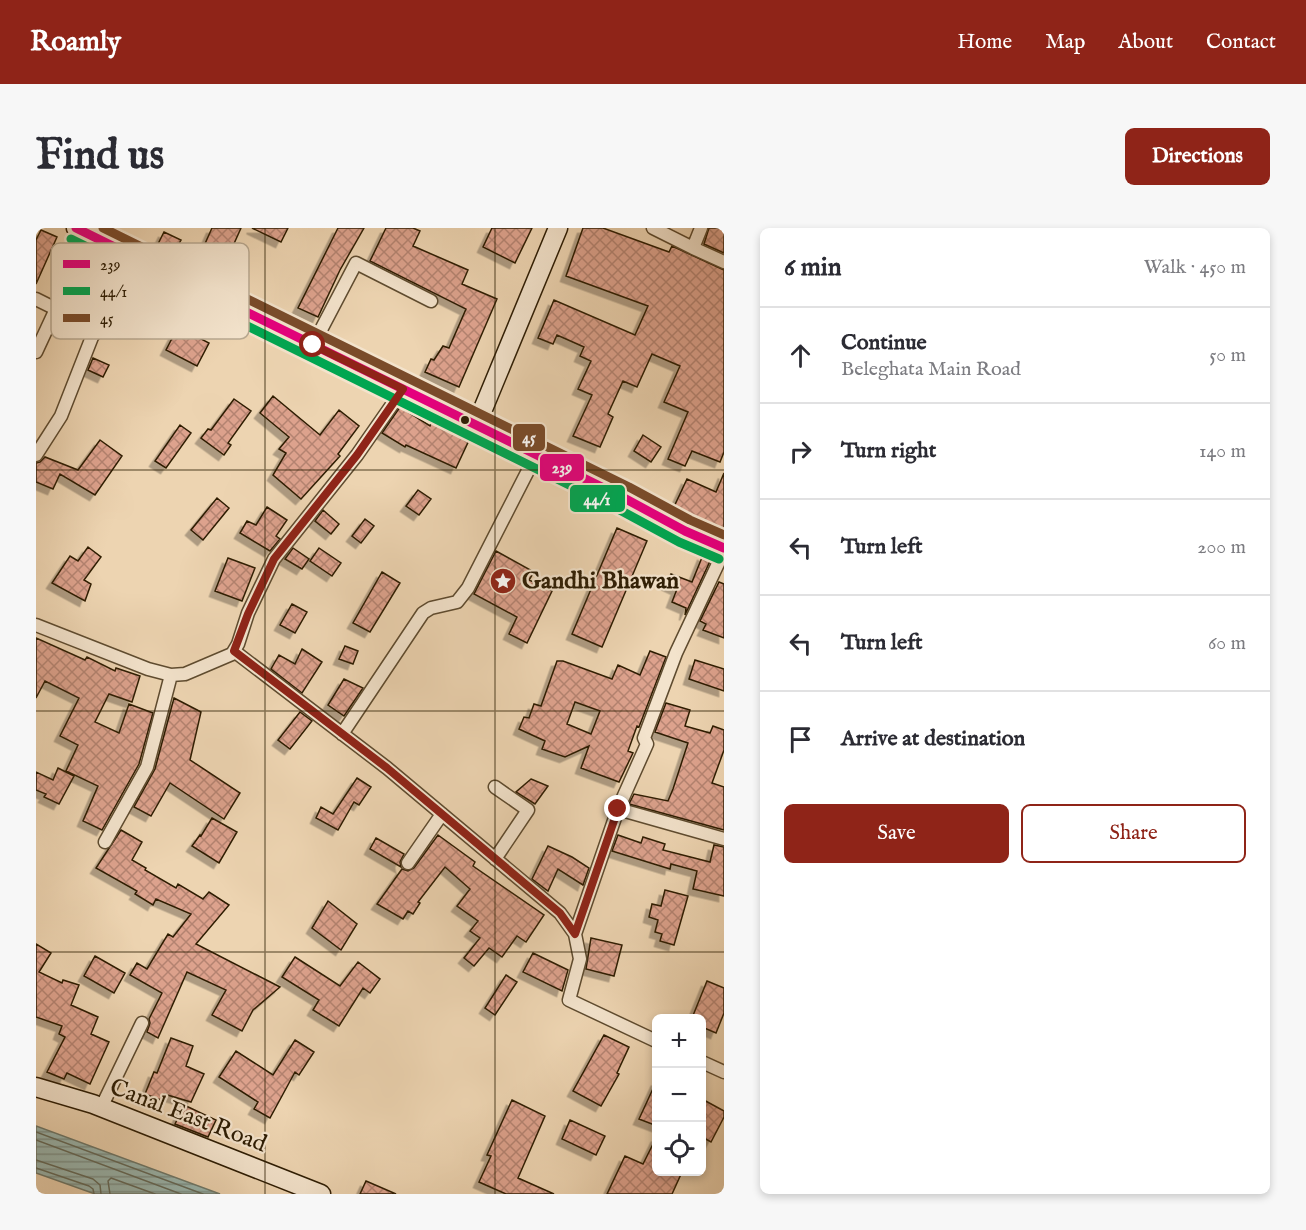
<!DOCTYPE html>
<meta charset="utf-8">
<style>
:root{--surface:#fff;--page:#f7f7f7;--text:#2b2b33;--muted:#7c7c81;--line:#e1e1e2;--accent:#8f2418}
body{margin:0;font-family:"IM FELL English",serif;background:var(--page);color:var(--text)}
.controls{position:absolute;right:18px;bottom:18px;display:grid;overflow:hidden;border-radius:9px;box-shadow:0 3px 9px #0003}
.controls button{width:54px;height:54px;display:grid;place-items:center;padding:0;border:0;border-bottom:2px solid var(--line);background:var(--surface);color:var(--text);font:30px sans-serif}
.stop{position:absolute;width:18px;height:18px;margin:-14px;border:4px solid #8f2418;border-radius:50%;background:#fff}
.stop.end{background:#8f2418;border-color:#fff;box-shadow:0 2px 6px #0008}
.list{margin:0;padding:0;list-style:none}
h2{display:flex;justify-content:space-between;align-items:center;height:78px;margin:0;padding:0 24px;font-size:26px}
h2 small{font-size:20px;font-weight:400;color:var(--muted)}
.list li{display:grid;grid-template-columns:39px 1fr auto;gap:18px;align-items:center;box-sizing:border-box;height:96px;padding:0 24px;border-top:2px solid var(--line)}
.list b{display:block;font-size:22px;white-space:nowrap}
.list p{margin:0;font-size:20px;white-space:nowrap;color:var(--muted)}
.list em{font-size:20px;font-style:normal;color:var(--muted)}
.actions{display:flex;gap:12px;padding:18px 24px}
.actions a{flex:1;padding:14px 0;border:2px solid var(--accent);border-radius:9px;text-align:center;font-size:21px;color:var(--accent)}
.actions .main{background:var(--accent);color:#fff}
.icon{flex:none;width:33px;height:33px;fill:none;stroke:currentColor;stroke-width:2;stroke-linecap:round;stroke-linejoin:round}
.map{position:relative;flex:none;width:688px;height:966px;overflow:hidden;border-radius:9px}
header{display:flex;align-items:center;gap:36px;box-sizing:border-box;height:84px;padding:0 30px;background:var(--accent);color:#fff}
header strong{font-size:28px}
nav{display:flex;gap:33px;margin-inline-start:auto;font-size:21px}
.intro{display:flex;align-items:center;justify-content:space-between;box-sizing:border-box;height:144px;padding:0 36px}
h1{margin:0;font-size:42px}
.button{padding:15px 27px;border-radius:9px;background:var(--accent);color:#fff;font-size:21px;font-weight:700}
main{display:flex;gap:36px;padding:0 36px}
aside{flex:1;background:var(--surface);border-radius:9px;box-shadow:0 3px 9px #0003}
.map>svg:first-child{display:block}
.water{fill:url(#water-rules);stroke:#6f796b;stroke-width:1.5}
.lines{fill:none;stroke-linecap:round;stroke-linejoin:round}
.shore{stroke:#646a5a;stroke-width:1.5}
.building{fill:url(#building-cross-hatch);stroke:#2e1d04;stroke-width:1.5;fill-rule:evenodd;filter:url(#shadow)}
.street-casing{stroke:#5e4b2f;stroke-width:15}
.secondary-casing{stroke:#2e1d04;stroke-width:21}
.street{stroke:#f3e3cc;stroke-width:12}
.secondary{stroke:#f3e3cc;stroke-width:18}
.bus-1-casing{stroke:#f3e3cc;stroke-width:14}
.bus-2-casing{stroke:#f3e3cc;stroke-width:14}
.bus-3-casing{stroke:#f3e3cc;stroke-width:14}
.bus-1{stroke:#e5007d;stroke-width:9}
.bus-2{stroke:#00a651;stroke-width:9}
.bus-3{stroke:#7a4b2a;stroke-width:9}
.route{stroke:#8f2418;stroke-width:8}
.grid{fill:none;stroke:#2e1d04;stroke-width:1.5;stroke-opacity:0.55}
.bus-dot{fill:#2e1d04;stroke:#f3e3cc;stroke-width:2}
.labels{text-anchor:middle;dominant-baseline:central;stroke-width:4.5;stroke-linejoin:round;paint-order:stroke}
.poi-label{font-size:24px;font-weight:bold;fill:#2e1d04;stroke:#f3e3cc;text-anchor:start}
.street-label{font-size:24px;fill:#2e1d04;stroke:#f3e3cc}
.key{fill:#f3e3cc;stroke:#b8a890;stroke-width:1.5}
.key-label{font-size:16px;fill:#2e1d04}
.line-badge{stroke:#f3e3cc;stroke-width:2}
.badge-label{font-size:16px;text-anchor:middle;font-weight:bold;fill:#fff}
</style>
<header>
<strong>Roamly</strong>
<nav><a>Home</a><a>Map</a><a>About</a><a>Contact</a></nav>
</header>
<div class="intro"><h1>Find us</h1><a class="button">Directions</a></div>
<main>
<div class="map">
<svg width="688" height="966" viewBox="0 0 688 966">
<defs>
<pattern id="water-rules" width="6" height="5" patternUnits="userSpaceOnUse" patternTransform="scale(1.5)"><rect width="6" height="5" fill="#9ab7b0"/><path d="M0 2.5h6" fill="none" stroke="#7e948d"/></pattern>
<pattern id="building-cross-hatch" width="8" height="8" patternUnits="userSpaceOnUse" patternTransform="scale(1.5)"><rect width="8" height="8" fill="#dda28d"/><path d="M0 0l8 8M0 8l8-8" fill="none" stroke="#b48371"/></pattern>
<filter id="shadow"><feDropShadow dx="-5.5" dy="5.5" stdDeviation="0" flood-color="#0004"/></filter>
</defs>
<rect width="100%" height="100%" fill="#edd4b1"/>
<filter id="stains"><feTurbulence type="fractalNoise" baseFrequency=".00333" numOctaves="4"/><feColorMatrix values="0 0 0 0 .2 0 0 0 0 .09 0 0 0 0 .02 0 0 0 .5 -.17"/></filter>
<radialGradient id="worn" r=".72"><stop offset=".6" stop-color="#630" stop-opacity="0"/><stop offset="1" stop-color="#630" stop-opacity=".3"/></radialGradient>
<path class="water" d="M0,898L184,966H59L0,945Z"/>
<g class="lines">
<path class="shore" d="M0,904L167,966
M0,912L145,966
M0,932L57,951L64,957L65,966
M0,940L53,958L57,961L58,966
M74,966L72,953L75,950L119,966"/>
</g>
<path class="building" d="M176,0H205L188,38L164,27Z
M216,0H252L245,14Z
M302,0H328L304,42L282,89L262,80Z
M350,0H377L384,3L377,18L432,42L426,56L461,71L423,159L389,144L395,131L398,132L407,118L413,120L430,81L334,33Z
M456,0H496L479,35L447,19Z
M547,0H567L633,24L636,18L688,42V224L684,234L656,223L649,238L632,231L652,184L628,174L644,138L616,126L601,159L587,153L572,186L577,189L564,219L537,208L556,167L542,161L555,133L544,128L548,119L521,107L517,116L502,110L518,72L599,107L612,78L530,48Z
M673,0H688V25L668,16Z
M5,2L21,9L0,56V12Z
M128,4L145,12L137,26L121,18Z
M142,99L173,115L161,138L130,122Z
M57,130L73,137L67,149L52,142Z
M237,168L284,207L303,182L323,198L302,226L304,228L265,271L237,247L250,225L243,221L253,209L224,185Z
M198,171L215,183L192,215L195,217L188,227L165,210L172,201L175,202Z
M364,179L394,198L397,191L435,208L420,240L370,217L369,219L346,205Z
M144,197L155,205L130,240L119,233Z
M607,207L625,219L615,234L598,223Z
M64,212L86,228L59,267L24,246L17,261L0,254V235L4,234L9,229L42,242Z
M688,245V306L654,293L636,283L651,251L680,264Z
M382,262L395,271L383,287L370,278Z
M181,270L193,280L167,312L155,302Z
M231,279L251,292L240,308L244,311L234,323L204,305L211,293L220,297Z
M287,282L303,296L295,306L279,293Z
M329,291L338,298L325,315L316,308Z
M581,300L611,313L566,419L536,406Z
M52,319L65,329L48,352L55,356L49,373L16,355L34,328L42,333Z
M257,320L273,331L266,341L249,331Z
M283,320L305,335L296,348L274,333Z
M460,323L498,344L493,352L516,363L491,415L473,406L481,389L438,366Z
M667,327L675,331L649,387L650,380L636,374L641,361L630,356L635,346L656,354Z
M192,330L219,340L206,373L179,363Z
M346,344L364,355L334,404L317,395Z
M683,354L688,356V410L667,402L670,396L664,393Z
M256,376L271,384L259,405L244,397Z
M0,410L49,432L51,429L79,443L80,440L104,448L96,474L73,466L59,494L83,505L93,476L117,485L103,536L66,602L47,593L62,558L30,543L42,517L24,508L43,470L9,453L0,470Z
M309,418L322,423L317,436L303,431Z
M266,421L286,434L266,465L235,441L243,427L259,436Z
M614,423L630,429L603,499L601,498L592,523L597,525L583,554L545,540L553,518L529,529L506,521L509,513L483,501L488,489L493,490L498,476L505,478L521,433H527L576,451L582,437L604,447ZM539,474L564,483L555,506L531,496Z
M659,432L688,441V463L653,451Z
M308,451L327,460L308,488L292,477Z
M138,470L165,484L154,532L204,565L188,591L134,555L115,588L98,579L119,541Z
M630,475L654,482L649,498L674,505L677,498L688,502V522L676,555L688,559V602L593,576L598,566L632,573L637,561L652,515L619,504Z
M264,484L276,493L254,521L242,512Z
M22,540L38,548L23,576L8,569L10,566L0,562V544L17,552Z
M321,550L335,559L323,577L318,574L302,602L280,590L285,579L297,586Z
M495,551L512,558L499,576L480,564Z
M176,590L201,604L183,635L156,618L164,607L165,608Z
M85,602L106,614L96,632L110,640L109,642L140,660L142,656L167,671L173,664L193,677L160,716L244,759L217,782L206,803L176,787L190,762L151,744L122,810L111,804L114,795L113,791L126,765L94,747L101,735L111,741L132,706L137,709L155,686L120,671L117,677L99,666L101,663L60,640Z
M402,607L439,634L437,638L508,687L490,714L481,708L466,729L453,720L438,738L428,730L444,710L434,703L442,693L421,678L434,661L409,639L382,674L384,675L377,686L372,683L367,691L341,676L366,641L372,643L378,640Z
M582,607L605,615L607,609L629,616L627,622L674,634L678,617L688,619V668L657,661L661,643L635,636L634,641L576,623Z
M340,610L368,626L364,634L365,639L334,621Z
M512,618L536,629L553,640L547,657L522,641L512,663L496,651Z
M629,662L652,668L638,717L624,713L626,706L619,704L622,692L613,689L616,676L625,678Z
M292,673L321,696L305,722L276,700Z
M555,710L586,717L578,748L550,741Z
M0,716L15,725L3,744L26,755L27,752L43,757L35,777L62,789L55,806L73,814L54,856L31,845L28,851L11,844L29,809L23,806L26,798L0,789Z
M497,725L532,742L526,763L487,744Z
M59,728L89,745L78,765L48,748Z
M259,729L304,758L322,734L344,751L334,765L327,760L303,798L277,782L283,772L246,749Z
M470,747L481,754L459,787L449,780Z
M671,753L688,760V785L680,805L666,799V790H656Z
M568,807L593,819L581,845L583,846L565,878L537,863Z
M135,810L157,818L150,838L168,846L155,874L128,866L125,872L109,866L118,844L121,845Z
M259,812L278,824L263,847L259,844L234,890L218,881L222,874L183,849L200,823L237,847Z
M621,852V898L603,891Z
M666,871L688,883V889L675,914L666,909Z
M476,872L509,888L482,950L518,966H470L443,954L455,928L451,927Z
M148,877L180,892L172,909L139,896Z
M534,892L569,908L560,927L526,911Z
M621,908V944H646L636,966H571L589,928L607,936Z
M330,953L360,966H324Z"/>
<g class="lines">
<defs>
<path id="street" d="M617,0L657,20L665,0
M657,20L688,34
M0,71L20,81L0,124
M20,81C29,84 36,87 45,82L78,19
M277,117L320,35L395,73
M0,227L25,188L56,109L116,37
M0,397L112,441L135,447L149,446L196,426L202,416L212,385L238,331L321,227L367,161
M198,423L351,540L524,685L539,706L544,731L533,772L620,813
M306,506L387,385L395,380L421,374L432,360L500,227
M459,559L492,582L459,631
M582,581L688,611
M69,614L111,539L135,447
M372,635L406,586
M539,706L582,581L611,516L608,510L640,425L688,323
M666,834L688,844
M65,880L106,795"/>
<path id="secondary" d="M40,0L588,270L649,303L688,320
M440,198L522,0
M0,859L57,876L285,966"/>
</defs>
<use href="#street" class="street-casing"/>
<use href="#secondary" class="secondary-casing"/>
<use href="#street" class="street"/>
<use href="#secondary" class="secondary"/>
<defs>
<path id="bus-1" d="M40,0L588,270L649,303L688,320"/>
<path id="bus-2" d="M35,11L582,281L643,314L683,331"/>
<path id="bus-3" d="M67,0L593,259L654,292L688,307"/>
</defs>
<use href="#bus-1" class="bus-1-casing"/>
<use href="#bus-2" class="bus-2-casing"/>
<use href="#bus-3" class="bus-3-casing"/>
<use href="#bus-1" class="bus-1"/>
<use href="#bus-2" class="bus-2"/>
<use href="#bus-3" class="bus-3"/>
</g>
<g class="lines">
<path class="route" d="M277,117L367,161L321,227L238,331L212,386L198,423L351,540L524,685L539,706L582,581"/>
</g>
<path class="grid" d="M229,0V966M459,0V966M0,242H688M0,483H688M0,724H688"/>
<defs>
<symbol id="sight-disc" viewBox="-11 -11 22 22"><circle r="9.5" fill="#8f2418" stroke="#f3e3cc"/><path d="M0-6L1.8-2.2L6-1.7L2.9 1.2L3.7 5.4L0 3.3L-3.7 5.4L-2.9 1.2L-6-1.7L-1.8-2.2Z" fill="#fff"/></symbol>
</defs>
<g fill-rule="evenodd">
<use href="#sight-disc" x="452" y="338" width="30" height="30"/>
</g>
<circle class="bus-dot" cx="429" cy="192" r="5"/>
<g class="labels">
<g class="poi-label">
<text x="486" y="353">Gandhi Bhawan</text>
</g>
<g class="street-label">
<text transform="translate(152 888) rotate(21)">Canal East Road</text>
</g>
</g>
<rect x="15" y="15" width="198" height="96" rx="9" class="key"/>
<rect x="27" y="32" width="27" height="8" fill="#e5007d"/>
<rect x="27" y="59" width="27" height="8" fill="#00a651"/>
<rect x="27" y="86" width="27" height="8" fill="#7a4b2a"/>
<g class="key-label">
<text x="64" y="42">239</text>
<text x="64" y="69">44/1</text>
<text x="64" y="96">45</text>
</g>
<g class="line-badge">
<rect x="476" y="195" width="34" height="29" rx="6" fill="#7a4b2a"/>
<rect x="503" y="225" width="46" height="29" rx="6" fill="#e5007d"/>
<rect x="533" y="256" width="57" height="29" rx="6" fill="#00a651"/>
</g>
<g class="badge-label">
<text x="493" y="215">45</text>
<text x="526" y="245">239</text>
<text x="561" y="277">44/1</text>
</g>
<rect width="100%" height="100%" filter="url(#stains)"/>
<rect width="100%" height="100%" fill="url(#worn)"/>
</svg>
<div class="controls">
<button>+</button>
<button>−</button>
<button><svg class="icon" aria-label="locate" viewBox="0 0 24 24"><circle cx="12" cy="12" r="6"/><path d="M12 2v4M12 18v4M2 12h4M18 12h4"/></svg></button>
</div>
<div class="stop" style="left:277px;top:117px"></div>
<div class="stop end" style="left:582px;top:581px"></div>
</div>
<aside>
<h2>6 min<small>Walk · 450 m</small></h2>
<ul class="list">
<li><svg class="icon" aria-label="ahead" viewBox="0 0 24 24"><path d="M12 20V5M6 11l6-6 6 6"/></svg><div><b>Continue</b><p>Beleghata Main Road</p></div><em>50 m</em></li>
<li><svg class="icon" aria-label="right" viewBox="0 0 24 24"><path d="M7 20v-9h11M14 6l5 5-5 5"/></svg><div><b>Turn right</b></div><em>140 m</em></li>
<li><svg class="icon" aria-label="left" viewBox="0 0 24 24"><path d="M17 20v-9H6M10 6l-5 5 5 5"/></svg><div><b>Turn left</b></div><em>200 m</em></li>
<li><svg class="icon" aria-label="left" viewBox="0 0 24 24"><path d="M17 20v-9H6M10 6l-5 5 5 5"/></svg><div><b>Turn left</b></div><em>60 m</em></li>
<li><svg class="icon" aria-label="arrive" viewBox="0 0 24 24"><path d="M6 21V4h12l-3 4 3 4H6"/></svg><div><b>Arrive at destination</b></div></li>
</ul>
<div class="actions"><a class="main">Save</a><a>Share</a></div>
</aside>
</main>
